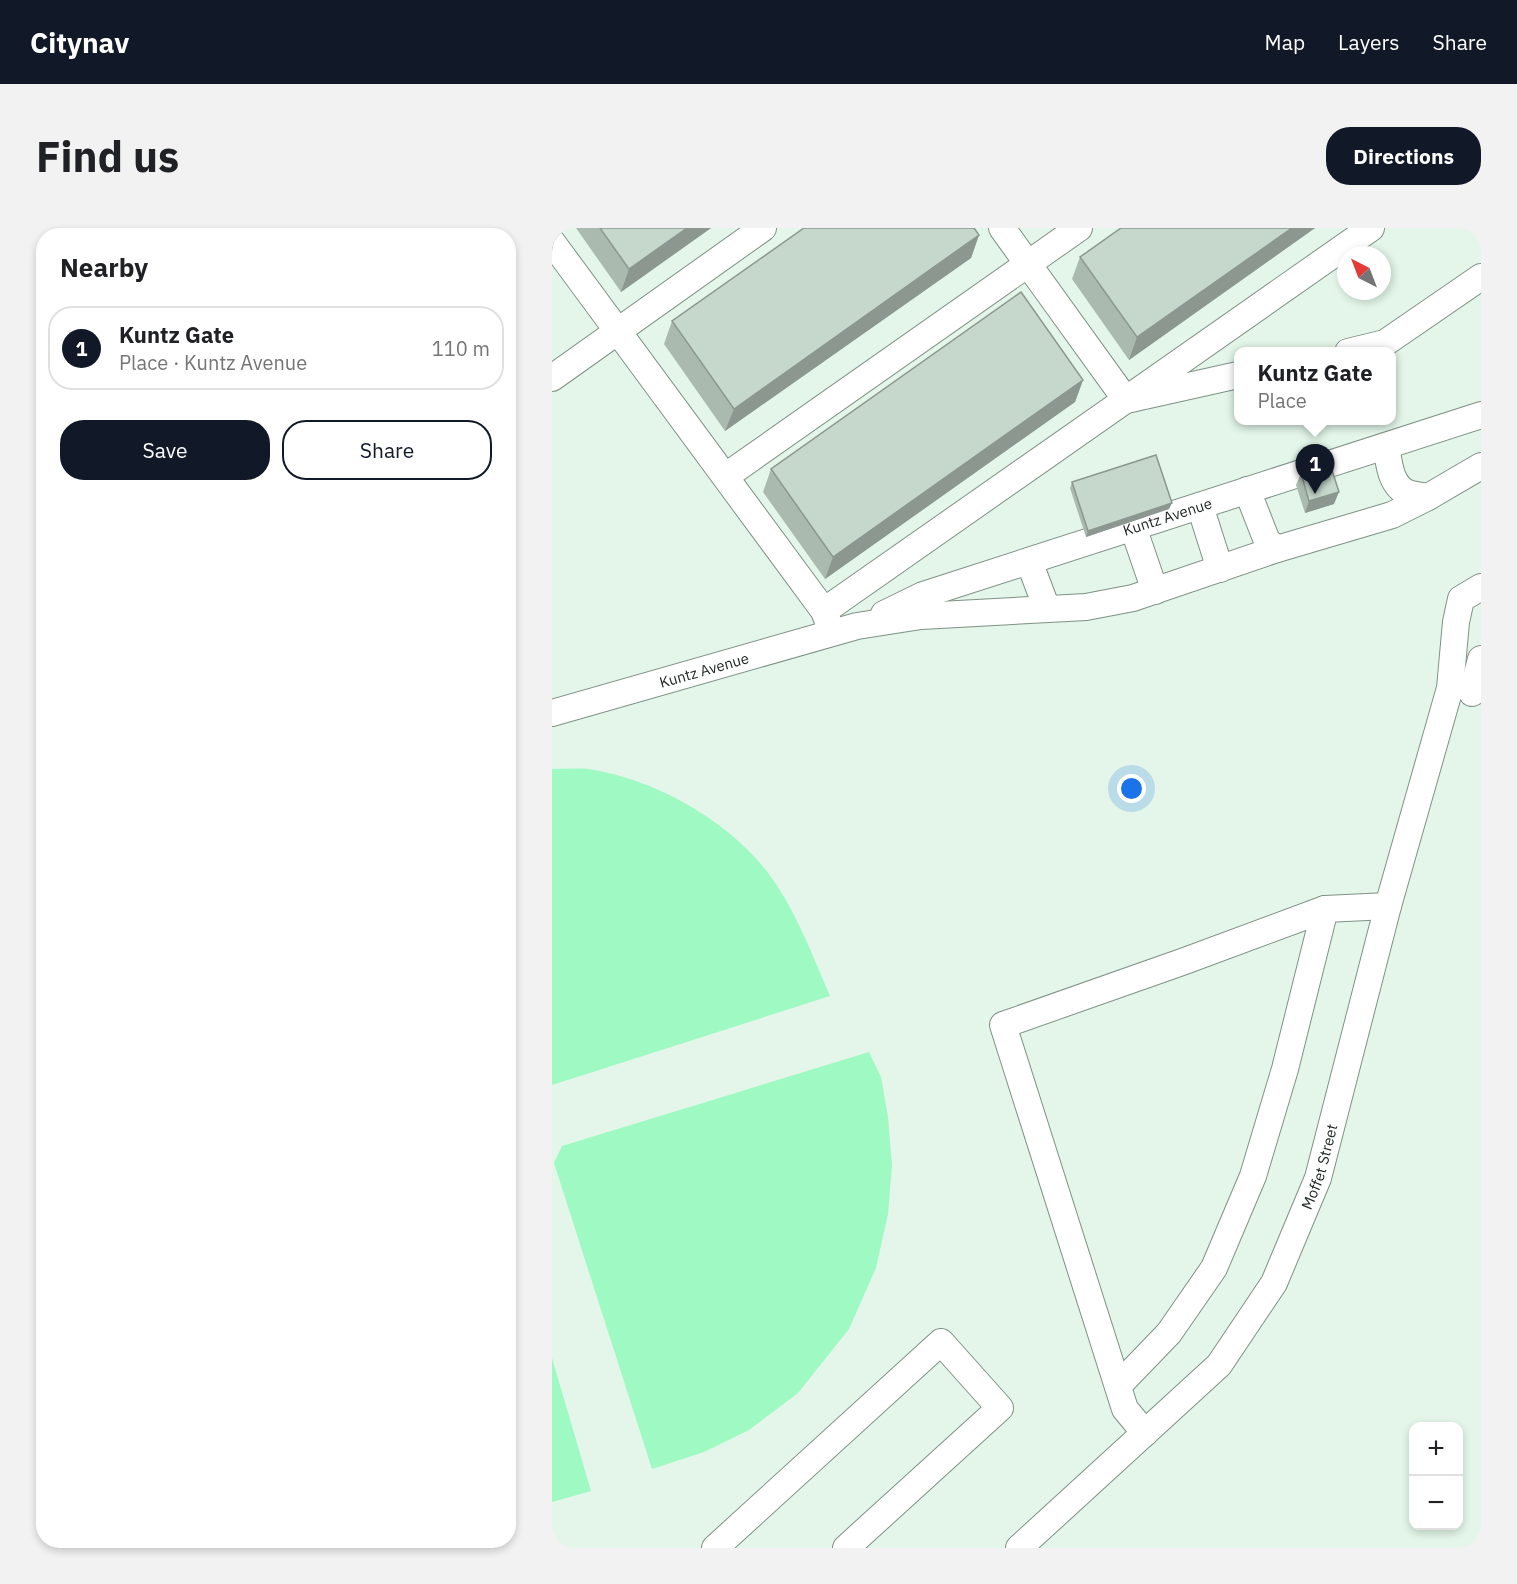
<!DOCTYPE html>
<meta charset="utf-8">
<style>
:root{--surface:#fff;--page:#f2f2f2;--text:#202124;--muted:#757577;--line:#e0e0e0;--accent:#111827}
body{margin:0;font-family:"IBM Plex Sans",sans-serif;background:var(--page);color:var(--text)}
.controls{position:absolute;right:18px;bottom:18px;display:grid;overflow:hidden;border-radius:12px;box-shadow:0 3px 9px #0003}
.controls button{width:54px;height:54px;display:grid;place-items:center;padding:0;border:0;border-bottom:2px solid var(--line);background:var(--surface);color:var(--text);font:30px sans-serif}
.compass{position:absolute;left:785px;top:18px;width:54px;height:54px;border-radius:50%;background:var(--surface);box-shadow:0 3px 9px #0003;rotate:318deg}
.you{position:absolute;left:580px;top:561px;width:21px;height:21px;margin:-15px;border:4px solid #fff;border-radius:50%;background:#1a73e8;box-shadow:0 0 0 9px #1a73e833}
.badge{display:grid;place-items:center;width:39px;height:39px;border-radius:50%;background:var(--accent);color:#fff;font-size:20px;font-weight:700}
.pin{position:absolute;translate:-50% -50px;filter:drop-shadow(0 2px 3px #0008)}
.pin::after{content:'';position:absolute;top:32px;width:21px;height:18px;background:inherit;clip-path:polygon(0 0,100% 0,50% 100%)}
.popup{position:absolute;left:682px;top:119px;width:162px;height:78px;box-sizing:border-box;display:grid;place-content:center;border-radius:12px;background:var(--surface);filter:drop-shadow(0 2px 4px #0005);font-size:20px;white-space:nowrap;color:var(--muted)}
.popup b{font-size:22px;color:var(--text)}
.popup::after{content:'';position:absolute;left:50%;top:100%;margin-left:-12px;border:12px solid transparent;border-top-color:var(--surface)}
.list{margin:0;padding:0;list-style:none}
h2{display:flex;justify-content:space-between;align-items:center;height:78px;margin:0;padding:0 24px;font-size:26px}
h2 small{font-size:20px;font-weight:400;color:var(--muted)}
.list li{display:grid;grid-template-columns:39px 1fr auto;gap:18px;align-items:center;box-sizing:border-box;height:84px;margin:0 12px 12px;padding:0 12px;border:2px solid var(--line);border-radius:24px}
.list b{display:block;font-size:22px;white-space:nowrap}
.list p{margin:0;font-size:20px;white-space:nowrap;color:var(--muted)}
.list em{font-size:20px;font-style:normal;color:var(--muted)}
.actions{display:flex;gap:12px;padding:18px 24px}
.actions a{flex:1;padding:14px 0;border:2px solid var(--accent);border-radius:24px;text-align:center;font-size:21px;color:var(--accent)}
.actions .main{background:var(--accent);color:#fff}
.map{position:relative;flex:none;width:929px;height:1320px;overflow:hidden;border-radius:24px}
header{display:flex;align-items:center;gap:36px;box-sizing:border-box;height:84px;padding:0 30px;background:var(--accent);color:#fff}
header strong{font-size:28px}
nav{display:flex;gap:33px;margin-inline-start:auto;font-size:21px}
.intro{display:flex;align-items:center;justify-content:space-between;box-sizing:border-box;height:144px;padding:0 36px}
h1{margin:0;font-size:42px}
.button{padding:15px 27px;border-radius:24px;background:var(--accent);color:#fff;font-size:21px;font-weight:700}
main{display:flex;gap:36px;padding:0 36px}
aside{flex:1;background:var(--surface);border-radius:24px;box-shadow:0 3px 9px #0003}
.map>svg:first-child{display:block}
.green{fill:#9ff9c2}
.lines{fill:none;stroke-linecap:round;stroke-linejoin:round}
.minor-casing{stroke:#7f9185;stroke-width:28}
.minor{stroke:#fff;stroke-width:26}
.wall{fill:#aabaaf}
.shaded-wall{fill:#8b978f}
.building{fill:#c6d8cc;stroke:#8b978f;stroke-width:1.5}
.labels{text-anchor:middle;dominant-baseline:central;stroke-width:4.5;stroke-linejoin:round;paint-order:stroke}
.street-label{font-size:15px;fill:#212823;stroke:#fbfffc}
</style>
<header>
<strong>Citynav</strong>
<nav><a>Map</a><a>Layers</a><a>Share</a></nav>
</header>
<div class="intro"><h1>Find us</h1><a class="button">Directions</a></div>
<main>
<aside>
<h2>Nearby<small></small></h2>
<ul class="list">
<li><span class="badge">1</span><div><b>Kuntz Gate</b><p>Place · Kuntz Avenue</p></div><em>110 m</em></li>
</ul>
<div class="actions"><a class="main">Save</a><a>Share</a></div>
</aside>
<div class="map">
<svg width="929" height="1320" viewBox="0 0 929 1320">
<rect width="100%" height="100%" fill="#e3f6e9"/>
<path class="green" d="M0,541C12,541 25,540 37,541C107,552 185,597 224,656C247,691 262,731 278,768L0,857Z
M317,824L329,849L336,889L340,937L336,986L324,1040L297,1101L246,1165L197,1202L152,1224L100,1241L2,935L10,918Z
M0,1130L39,1263L0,1274Z"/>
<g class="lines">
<defs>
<g id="minor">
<path d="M450,0L574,172L686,147"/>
<path d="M0,14L272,383L278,399"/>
<path d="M796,124L833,115L929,49"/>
<path d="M0,150L211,0"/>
<path d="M834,218C837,234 838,258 856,265C862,267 870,268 876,269"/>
<path d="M174,248L527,0"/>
<path d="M695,262L715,313L725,321"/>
<path d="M648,278L668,341"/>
<path d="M581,299L603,363"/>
<path d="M477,333L495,381"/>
<path d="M272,383L819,0"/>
<path id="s1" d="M332,386L371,367L929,187"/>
<path d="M920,465L929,431"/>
<path id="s2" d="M0,485L305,398L369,388L534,379L581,370L725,321L840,287L876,269L929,238"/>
<path d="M566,1158L617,1105L662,1040L701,948L733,841L773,681"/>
<path d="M593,1205L573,1181L451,797L630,734L773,681L836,678"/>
<path d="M163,1320L389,1114L448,1180L294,1320"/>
<path id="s3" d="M467,1320L667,1137L722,1055L766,950L836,678L898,460L904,394L909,371L929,359"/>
</g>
</defs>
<use href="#minor" class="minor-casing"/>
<use href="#minor" class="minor"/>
</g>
<path class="wall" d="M24,0H159L69,64Z
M763,0L577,132L520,51L528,29Z
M427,7L419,30L173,203L112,116L120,93Z
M531,152L523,174L273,351L211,264L219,241Z
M749,245L782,276L753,285L744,257Z
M520,254L617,281L534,309L518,260Z"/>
<path class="shaded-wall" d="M135,0H159L69,64L77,41Z
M740,0H763L577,132L585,109Z
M427,7L419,30L173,203L182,181Z
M531,152L523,174L273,351L281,329Z
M787,264L782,276L753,285L757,273Z
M620,275L617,281L534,309L536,303Z"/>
<path class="building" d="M48,0H135L77,41Z
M252,0H422L427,7L182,181L120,93Z
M569,0H740L585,109L528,29Z
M469,64L531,152L281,329L219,241Z
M604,227L620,275L536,303L520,254Z
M778,236L787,264L757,273L749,245Z"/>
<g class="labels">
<g class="street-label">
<text stroke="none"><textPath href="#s1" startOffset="300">Kuntz Avenue</textPath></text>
<text stroke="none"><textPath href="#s2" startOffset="158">Kuntz Avenue</textPath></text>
<text stroke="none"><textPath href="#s3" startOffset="495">Moffet Street</textPath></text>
</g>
</g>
</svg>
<div class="controls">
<button>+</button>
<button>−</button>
</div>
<svg class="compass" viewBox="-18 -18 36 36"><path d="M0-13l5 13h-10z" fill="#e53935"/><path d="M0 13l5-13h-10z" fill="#757577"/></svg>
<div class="you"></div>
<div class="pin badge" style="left:763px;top:266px">1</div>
<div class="popup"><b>Kuntz Gate</b>Place</div>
</div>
</main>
